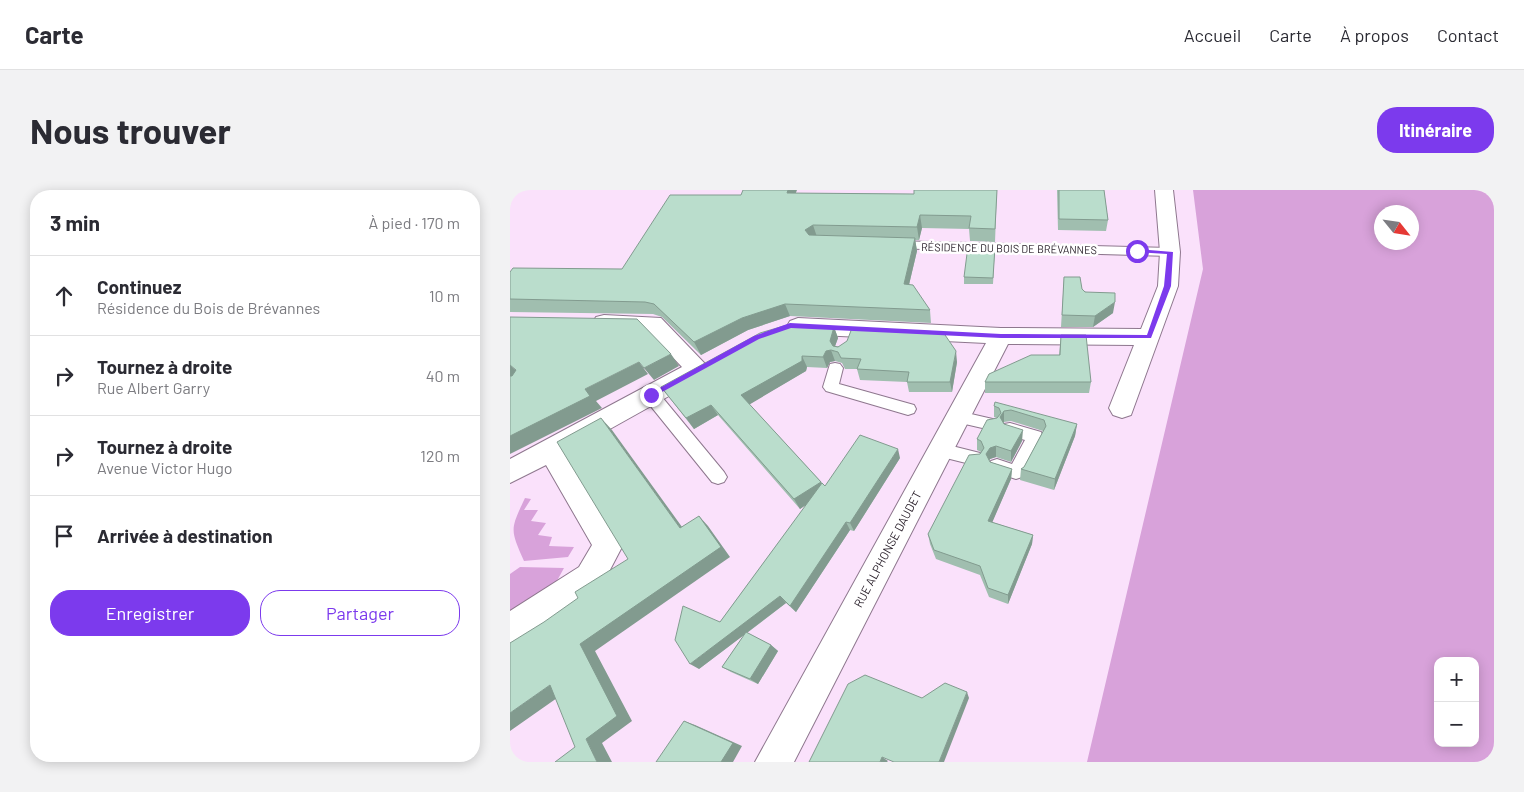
<!DOCTYPE html>
<html lang="fr">
<meta charset="utf-8">
<style>
:root{--surface:#fff;--page:#f2f2f3;--text:#2b2b33;--muted:#7c7c81;--line:#e1e1e2;--accent:#7c3aed}
body{margin:0;font-family:Barlow,sans-serif;background:var(--page);color:var(--text)}
.controls{position:absolute;right:15px;bottom:15px;display:grid;overflow:hidden;border-radius:10px;box-shadow:0 2px 12px #0003}
.controls button{width:45px;height:45px;display:grid;place-items:center;padding:0;border:0;border-bottom:1px solid var(--line);background:var(--surface);color:var(--text);font:25px sans-serif}
.compass{position:absolute;left:864px;top:15px;width:45px;height:45px;border-radius:50%;background:var(--surface);box-shadow:0 2px 12px #0003;rotate:120deg}
.stop{position:absolute;width:15px;height:15px;margin:-11px;border:4px solid #7c3aed;border-radius:50%;background:#fff}
.stop.end{background:#7c3aed;border-color:#fff;box-shadow:0 1px 5px #0008}
.list{margin:0;padding:0;list-style:none}
h2{display:flex;justify-content:space-between;align-items:center;height:65px;margin:0;padding:0 20px;font-size:21px}
h2 small{font-size:16px;font-weight:400;color:var(--muted)}
.list li{display:grid;grid-template-columns:32px 1fr auto;gap:15px;align-items:center;box-sizing:border-box;height:80px;padding:0 20px;border-top:1px solid var(--line)}
.list b{display:block;font-size:19px;white-space:nowrap}
.list p{margin:0;font-size:16px;white-space:nowrap;color:var(--muted)}
.list em{font-size:16px;font-style:normal;color:var(--muted)}
.actions{display:flex;gap:10px;padding:15px 20px}
.actions a{flex:1;padding:11px 0;border:1px solid var(--accent);border-radius:20px;text-align:center;font-size:18px;color:var(--accent)}
.actions .main{background:var(--accent);color:#fff}
.icon{flex:none;width:28px;height:28px;fill:none;stroke:currentColor;stroke-width:2;stroke-linecap:round;stroke-linejoin:round}
.map{position:relative;flex:none;width:984px;height:572px;overflow:hidden;border-radius:20px}
header{display:flex;align-items:center;gap:30px;box-sizing:border-box;height:70px;padding:0 25px;background:var(--surface);border-bottom:1px solid var(--line)}
header strong{font-size:24px}
nav{display:flex;gap:28px;margin-inline-start:auto;font-size:18px}
.intro{display:flex;align-items:center;justify-content:space-between;box-sizing:border-box;height:120px;padding:0 30px}
h1{margin:0;font-size:35px}
.button{padding:12px 22px;border-radius:20px;background:var(--accent);color:#fff;font-size:18px;font-weight:700}
main{display:flex;gap:30px;padding:0 30px}
aside{flex:1;background:var(--surface);border-radius:20px;box-shadow:0 2px 12px #0003}
.map>svg:first-child{display:block}
.green{fill:#d8a2da;fill-rule:evenodd}
.lines{fill:none;stroke-linecap:round;stroke-linejoin:round}
.service-casing{stroke:#8e778e;stroke-width:2}
.minor-casing{stroke:#8e778e;stroke-width:2}
.service{fill:#fff;fill-rule:evenodd}
.minor{fill:#fff;fill-rule:evenodd}
.wall{fill:#a0beaf}
.shaded-wall{fill:#829b8f}
.building{fill:#baddcc;stroke:#829b8f}
.route{fill:#7c3aed}
.labels{text-anchor:middle;dominant-baseline:central;stroke-width:5;stroke-linejoin:round;paint-order:stroke}
.far-street-label{font-size:11px;fill:#2e252f;stroke:#fff}
.street-label{font-size:12px;fill:#2e252f;stroke:#fff}
</style>
<header>
<strong>Carte</strong>
<nav><a>Accueil</a><a>Carte</a><a>À propos</a><a>Contact</a></nav>
</header>
<div class="intro"><h1>Nous trouver</h1><a class="button">Itinéraire</a></div>
<main>
<aside>
<h2>3 min<small>À pied · 170 m</small></h2>
<ul class="list">
<li><svg class="icon" aria-label="ahead" viewBox="0 0 24 24"><path d="M12 20V5M6 11l6-6 6 6"/></svg><div><b>Continuez</b><p>Résidence du Bois de Brévannes</p></div><em>10 m</em></li>
<li><svg class="icon" aria-label="right" viewBox="0 0 24 24"><path d="M7 20v-9h11M14 6l5 5-5 5"/></svg><div><b>Tournez à droite</b><p>Rue Albert Garry</p></div><em>40 m</em></li>
<li><svg class="icon" aria-label="right" viewBox="0 0 24 24"><path d="M7 20v-9h11M14 6l5 5-5 5"/></svg><div><b>Tournez à droite</b><p>Avenue Victor Hugo</p></div><em>120 m</em></li>
<li><svg class="icon" aria-label="arrive" viewBox="0 0 24 24"><path d="M6 21V4h12l-3 4 3 4H6"/></svg><div><b>Arrivée à destination</b></div></li>
</ul>
<div class="actions"><a class="main">Enregistrer</a><a>Partager</a></div>
</aside>
<div class="map">
<svg width="984" height="572" viewBox="0 0 984 572">
<rect width="100%" height="100%" fill="#fae1fb"/>
<path class="green" d="M683,0H984V572H577L693,79ZM902,22V52H872V22ZM928,471H965V553H928Z
M15,308L21,309L14,320H28L21,331L36,333L28,345L42,347L39,356L64,357L58,367L14,371C0,339 0,340 15,308Z
M10,377L54,378L43,398L0,425V384Z"/>
<g class="lines">
<defs>
<path id="service" d="M383,51L660,58L666,62L660,66L379,58L377,55Z
M325,173L330,174L333,178L329,194L404,215L406,219L404,223L398,225L316,201L313,197L320,174Z
M141,199L147,201L214,282L217,287L214,292L208,294L202,292L135,209L133,205L135,201Z
M448,221L487,230L489,234L487,238L481,240L442,231L440,227L442,223Z
M500,233L531,242L533,247L512,287L506,289L481,281L478,276L481,271L487,269L502,274L515,250L494,244L492,239L494,234Z
M430,253L470,263L473,268L470,273L464,275L424,265L422,260L424,255Z"/>
<path id="minor" d="M645,0H663L670,62L668,96L621,225L612,228L603,225L599,218L624,155L498,154L284,572H245L476,153L288,144L280,141L277,136L280,131L288,128L491,138L631,139L648,96L650,62Z
M94,125L151,128L200,179L193,187L57,263L113,355L91,397L12,451L0,456V421L69,377L82,355L36,275L0,293V269L172,177L137,140L86,137L83,132L86,127Z"/>
</defs>
<use href="#service" class="service-casing"/>
<use href="#minor" class="minor-casing"/>
<use href="#service" class="service"/>
<use href="#minor" class="minor"/>
</g>
<path class="wall" d="M404,0H487L485,52L460,51L459,39L412,38L409,50H405L407,61L399,95L420,120L421,133L280,126L238,140L191,165L152,127L143,124L0,122V82L112,79L231,5L286,3L404,4Z
M547,0H594L598,30L596,41L548,40Z
M485,57L483,94H454V87Z
M554,87L572,99L603,123L583,137H551Z
M324,137L328,148L325,156L447,172L442,202H399L397,192L350,190L347,179H335L332,173L325,171L320,172L317,178L297,177L296,181L239,214L315,296L390,268L344,341L340,340L286,422L276,413L237,443L261,455L268,461L248,494L221,482L212,477L234,445L189,479L210,432L297,314L290,319L208,225L184,239L151,197Z
M551,145L581,192L579,203H475V192L549,165Z
M484,216L567,234L565,246L544,300L510,290L511,279L514,277L533,241L501,231L494,232L493,233L512,251L501,272L486,267L480,269L479,271L480,272L502,279L501,289L482,332L523,345L522,354L498,414L479,407L470,385L426,369L420,354L418,344L471,262L467,260V249L487,228L484,227Z"/>
<path class="shaded-wall" d="M278,0H287L281,15L277,3Z
M410,25L412,38L409,50L407,37Z
M303,35L307,47L299,53L295,40Z
M405,48L407,61L396,107L394,94Z
M605,112L603,123L583,137L585,126Z
M275,114L280,126L238,140L191,165L184,152L232,128Z
M324,137L328,148L323,162L320,151Z
M321,160L325,171L320,172L317,178L313,167L316,161Z
M446,161L447,172L442,202L440,192Z
M161,164L169,176L144,190L134,178Z
M292,166L297,177L296,181L237,216L231,205Z
M129,172L138,184L86,211L92,218L0,264V246L75,199Z
M0,175L10,184L0,188Z
M201,215L208,225L184,239L176,228Z
M494,221V232L490,238V227Z
M91,228L102,240L180,348L170,338Z
M567,234L565,246L544,300L545,289Z
M513,240L512,251L501,272V261Z
M486,256V267L480,269L476,275V264L480,258Z
M388,259L390,268L344,341L340,333Z
M502,279L501,289L479,340L478,331Z
M311,292L316,301L290,319L284,309Z
M189,326L198,336L220,367L85,461L122,531L92,553L102,572H87L76,549L70,454Z
M336,332L340,340L286,422L280,416Z
M523,345L522,354L498,414V405Z
M270,406L276,413L189,479L180,474Z
M261,455L268,461L248,494L240,489Z
M40,495L57,501L0,541V523Z
M457,502L459,508L434,572H429Z
M174,531L185,535L232,556L223,572H211Z
M372,567L378,571L377,572H370Z"/>
<path class="building" d="M233,0H278L277,3L404,4V0H487L485,39L459,38L461,26L410,25L407,37L303,35L295,40L299,45L405,48L394,94L403,95L420,120L275,114L232,128L184,152L144,114L135,112L0,109V82L3,78L112,79L160,5H231Z
M549,0H594L598,30L549,29Z
M458,56L485,57L483,88L454,87Z
M554,87H570L572,99L575,102L605,103V112L585,126L552,125Z
M0,127L127,129L161,164L134,178L129,172L75,199L80,206L0,246V186H2L6,180L0,175Z
M277,135L324,137L320,151L323,156L328,157L337,151L342,138L433,142L446,161L440,192H397L399,182L347,179L351,169L331,168L328,162L321,160L316,161L313,167L292,166V171L231,205L311,292L284,309L201,215L176,228L151,197L250,143Z
M551,145H576L581,192H475L479,184L521,165H550Z
M485,212L567,234L545,289L511,279L514,277L536,236L534,230L501,220L494,221L490,227L494,234L513,240L501,261L486,256L480,258L476,264L480,272L502,279L478,331L523,345L498,405L478,398L470,376L424,360L418,344L459,265L470,264L474,258L471,251L467,249L477,230L487,228L491,223L489,218L484,216Z
M91,228L170,338L189,326L211,357L70,454L107,526L76,549L87,572H45L65,557L40,495L0,523V453L34,432L68,408L65,402L118,369L47,252Z
M350,245L388,259L340,333L336,332L280,416L270,406L180,474L165,450L173,416L210,432L312,293L315,296Z
M236,442L261,455L240,489L212,477Z
M355,485L412,508L435,493L457,502L429,572H384L372,567L370,572H299L338,494Z
M174,531L223,553L211,572H146Z"/>
<path class="route" d="M627,59L663,62L661,96L641,148H491L281,138L249,149L143,207L137,205L244,146L280,133L491,144L637,145L654,96L657,64L625,62Z"/>
<g class="labels">
<g class="far-street-label">
<text transform="translate(499 58) rotate(1)">RÉSIDENCE DU BOIS DE BRÉVANNES</text>
</g>
<g class="street-label">
<text transform="translate(377 359) rotate(-62)">RUE ALPHONSE DAUDET</text>
</g>
</g>
</svg>
<div class="controls">
<button>+</button>
<button>−</button>
</div>
<svg class="compass" viewBox="-18 -18 36 36"><path d="M0-13l5 13h-10z" fill="#e53935"/><path d="M0 13l5-13h-10z" fill="#7c7c81"/></svg>
<div class="stop" style="left:627px;top:61px"></div>
<div class="stop end" style="left:141px;top:205px"></div>
</div>
</main>
